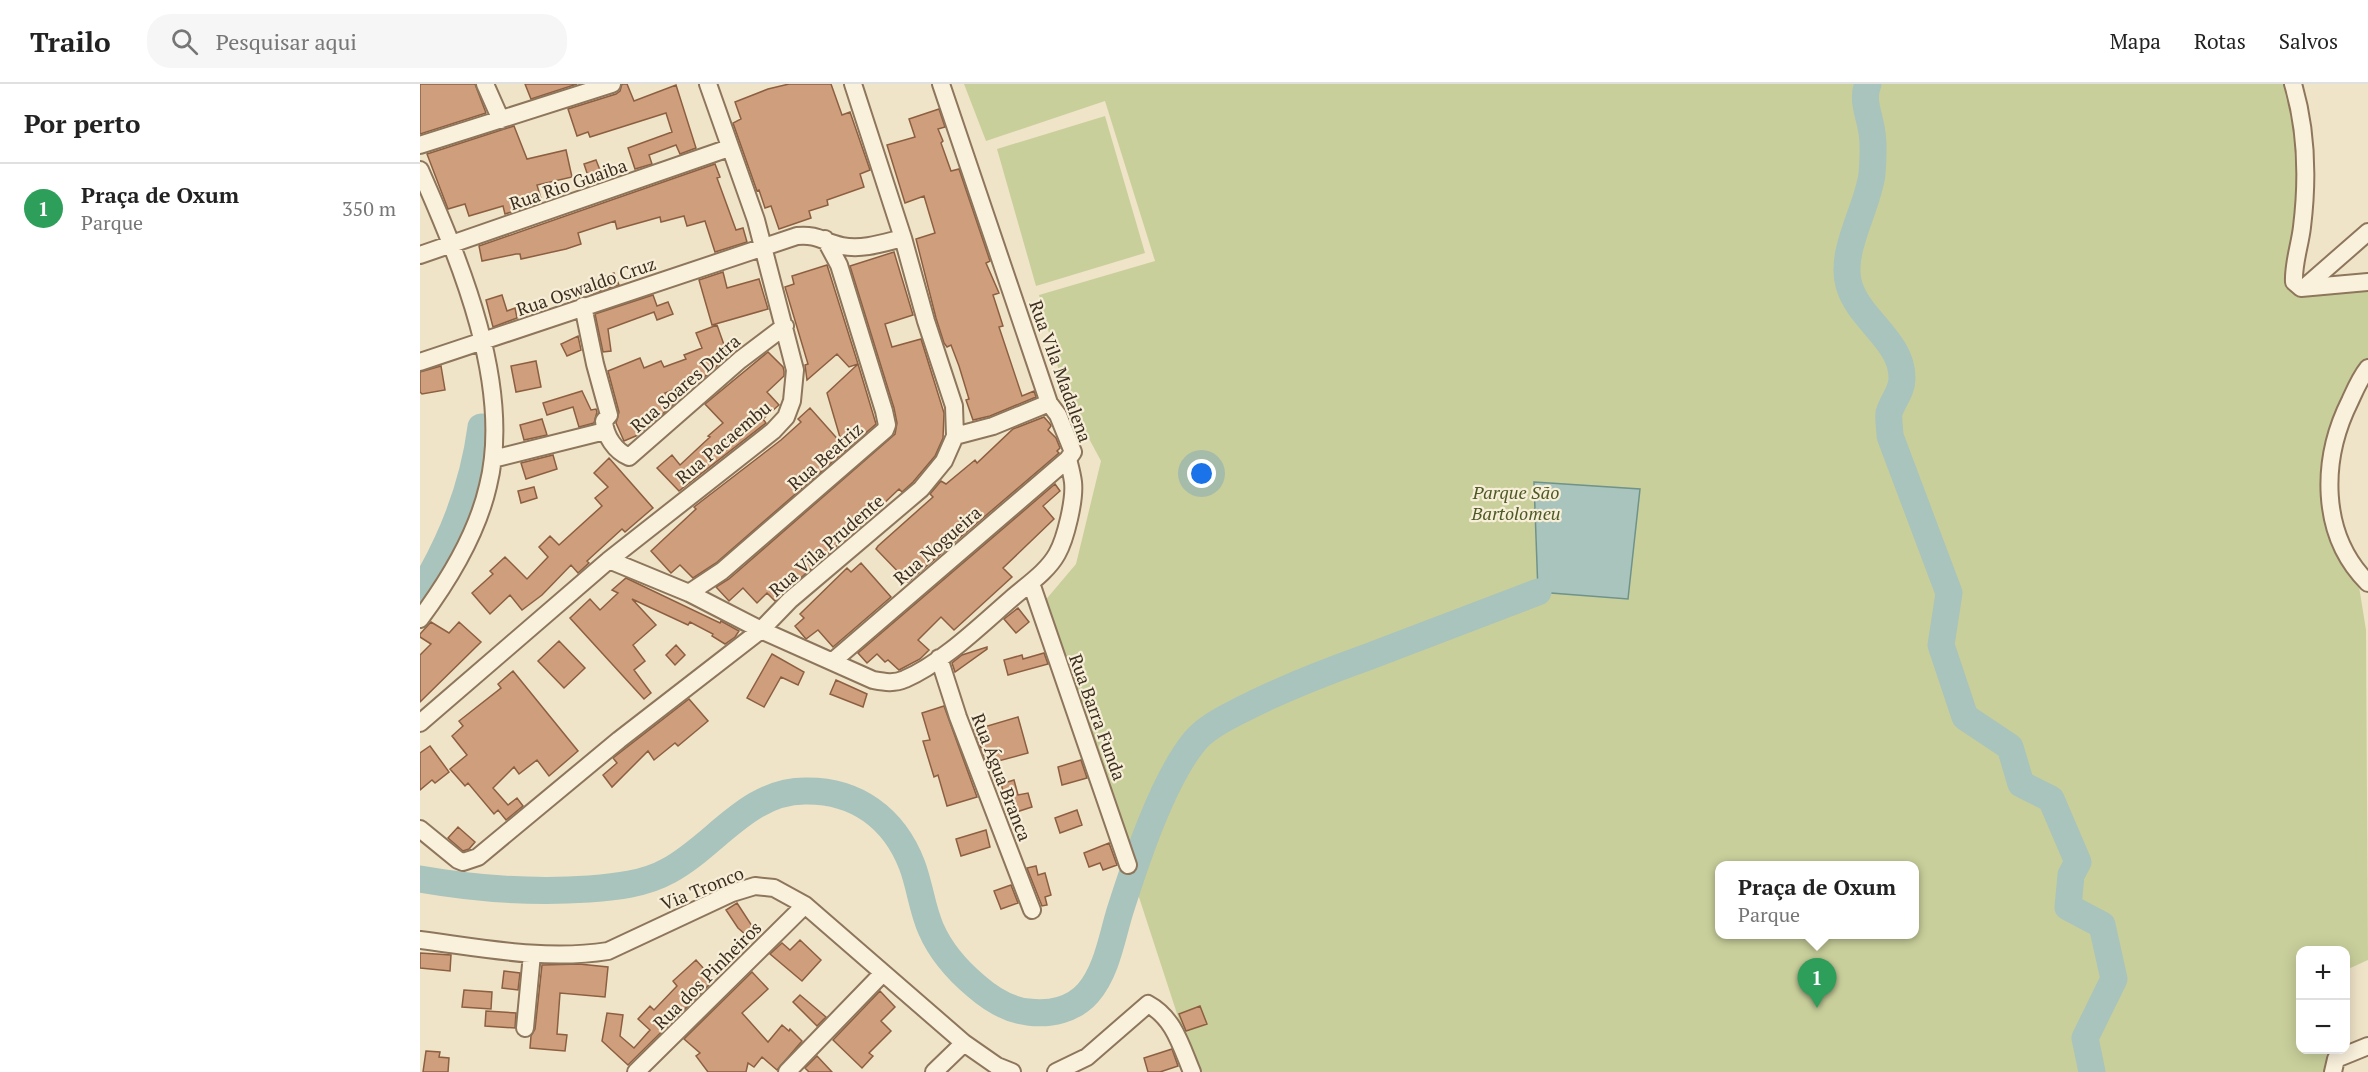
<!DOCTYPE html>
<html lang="pt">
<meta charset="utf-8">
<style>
:root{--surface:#fff;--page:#f6f6f6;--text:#222;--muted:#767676;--line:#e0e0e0;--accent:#9e2a2b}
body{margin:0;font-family:"PT Serif",serif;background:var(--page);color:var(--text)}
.controls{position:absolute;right:18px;bottom:18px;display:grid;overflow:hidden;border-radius:12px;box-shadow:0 3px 15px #0003}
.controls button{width:54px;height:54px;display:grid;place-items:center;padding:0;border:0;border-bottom:2px solid var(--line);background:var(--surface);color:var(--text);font:30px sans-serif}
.you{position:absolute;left:782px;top:390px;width:21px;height:21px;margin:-15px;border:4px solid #fff;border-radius:50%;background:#1a73e8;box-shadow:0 0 0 9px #1a73e833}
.badge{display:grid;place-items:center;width:39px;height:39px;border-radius:50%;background:var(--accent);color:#fff;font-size:20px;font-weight:700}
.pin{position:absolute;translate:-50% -50px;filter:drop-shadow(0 2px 3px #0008)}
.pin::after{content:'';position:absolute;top:32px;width:21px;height:18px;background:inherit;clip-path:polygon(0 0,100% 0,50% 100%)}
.popup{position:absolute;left:1295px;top:777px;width:204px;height:78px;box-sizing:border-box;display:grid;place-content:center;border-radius:12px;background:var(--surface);filter:drop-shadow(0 2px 4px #0005);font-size:20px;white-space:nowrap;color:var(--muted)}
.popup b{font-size:22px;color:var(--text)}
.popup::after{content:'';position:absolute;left:50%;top:100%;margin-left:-12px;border:12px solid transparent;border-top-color:var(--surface)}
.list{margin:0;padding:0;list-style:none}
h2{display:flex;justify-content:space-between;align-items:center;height:78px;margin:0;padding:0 24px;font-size:26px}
h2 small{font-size:20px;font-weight:400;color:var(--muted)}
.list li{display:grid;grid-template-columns:39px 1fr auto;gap:18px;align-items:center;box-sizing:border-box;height:90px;padding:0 24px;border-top:2px solid var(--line)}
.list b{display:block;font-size:22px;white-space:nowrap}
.list p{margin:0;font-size:20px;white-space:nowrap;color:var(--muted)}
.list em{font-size:20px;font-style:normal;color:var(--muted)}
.icon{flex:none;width:33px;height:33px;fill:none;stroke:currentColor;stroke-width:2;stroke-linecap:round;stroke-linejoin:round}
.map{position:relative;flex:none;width:1948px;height:988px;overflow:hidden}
header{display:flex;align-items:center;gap:36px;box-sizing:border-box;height:84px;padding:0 30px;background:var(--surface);border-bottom:2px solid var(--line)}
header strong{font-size:28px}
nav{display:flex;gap:33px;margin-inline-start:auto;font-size:21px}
.search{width:420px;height:54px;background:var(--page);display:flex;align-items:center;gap:15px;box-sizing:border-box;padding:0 21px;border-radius:24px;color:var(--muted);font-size:22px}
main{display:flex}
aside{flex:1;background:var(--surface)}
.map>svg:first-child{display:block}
.green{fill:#c9cf9b;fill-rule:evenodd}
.water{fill:#a9c4bc;stroke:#6f938a;stroke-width:1.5}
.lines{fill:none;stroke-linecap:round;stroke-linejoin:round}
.river{stroke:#a9c4bc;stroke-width:27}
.building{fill:#cf9f7d;stroke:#8d5f41;stroke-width:1.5}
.street-casing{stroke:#8d765c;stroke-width:20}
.street{stroke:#faf1dc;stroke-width:16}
.labels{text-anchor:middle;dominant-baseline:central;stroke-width:4.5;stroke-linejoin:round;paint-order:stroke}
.street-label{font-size:18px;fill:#3d2e20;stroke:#f7eed8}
.park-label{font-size:18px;font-style:italic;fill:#4d5a26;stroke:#f7eed8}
</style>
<header>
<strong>Trailo</strong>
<div class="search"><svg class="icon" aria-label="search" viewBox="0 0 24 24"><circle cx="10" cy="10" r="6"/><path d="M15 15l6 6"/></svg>Pesquisar aqui</div>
<nav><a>Mapa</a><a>Rotas</a><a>Salvos</a></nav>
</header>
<main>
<aside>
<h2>Por perto<small></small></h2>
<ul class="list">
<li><span class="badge" style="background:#2e9e5b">1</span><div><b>Praça de Oxum</b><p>Parque</p></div><em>350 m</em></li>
</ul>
</aside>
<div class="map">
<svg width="1948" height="988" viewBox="0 0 1948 988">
<rect width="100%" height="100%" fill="#f0e4c8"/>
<path class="green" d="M544,0H1870L1881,62L1880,112L1866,195L1868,206L1876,210L1948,202V275L1938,288L1905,391L1938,496L1946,546L1948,876L1926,886V866H1880V966H1907L1906,988H776L623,519L656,480L681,377L645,310L619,211L735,177L685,17L566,57ZM1300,782H1494V850H1300Z
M685,32L725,169L616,202L577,65Z"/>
<path class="water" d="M1114,398L1220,405L1208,515L1118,508Z"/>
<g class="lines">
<path class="river" d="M1448,0C1441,16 1450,32 1452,49C1454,62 1453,77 1452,90C1448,124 1419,167 1429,201C1439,236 1483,257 1482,295C1482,307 1472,318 1469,329C1468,336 1470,345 1470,352L1529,509L1521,561L1545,633L1590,663L1601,700L1631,715L1658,778L1651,791L1648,823L1682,841L1694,895L1665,954L1672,988
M0,509C32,457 53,404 61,343
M0,795C57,805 111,809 169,805C195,803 225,800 248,787C295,762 327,707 385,707C436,706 474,734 492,781C500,802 502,825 511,845C521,868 537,886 556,902C571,915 588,926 608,928C630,931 653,926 668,909C687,887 692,853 700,827C716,777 742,698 774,658C786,643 806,634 823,625C862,605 903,589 945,574C1002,552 1060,530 1118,508"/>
</g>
<path class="building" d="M0,0H55L66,29L0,50Z
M105,0H157L111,15Z
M202,0H207L214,17L256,1L276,64L260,70L256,61L229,71L232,80L215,85L208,64L252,48L246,29L170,53L168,48L157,52L148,25L196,10L200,7Z
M369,0H411L422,31L430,28L450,86L440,90L444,103L407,116L408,121L389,127L391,134L359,145L351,122L345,124L339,106L337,107L313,39L321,35L315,18L348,5Z
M519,25L525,43L518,45L523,57L521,59L531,87L539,85L570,177L566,179L579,209L573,211L583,242L579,243L602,312L614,307L616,313L570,332L553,336L546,316L549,315L539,282L531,261L527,263L524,259L516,234L496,155L515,149L504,112L485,119L467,61L495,53L489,35Z
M94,42L107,75L146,66L152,93L117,101L122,118L85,130L83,122L49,132L45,120L28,125L7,70Z
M176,76L184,96L171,101L164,80Z
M295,80L300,93L297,94L316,146L323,144L327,158L295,168L285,137L267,142L264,132L241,138L240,133L197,145L195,137L158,149L161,160L146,165L101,175L100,170H96L62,177L59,162Z
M474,168L493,231L465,240L472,263L501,255L524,329L523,354L515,372L493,398L482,408L479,405L437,445L431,439L417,452L422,457L355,517L347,509L337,519L323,504L309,517L296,503L309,495L475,350L477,339L474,324L430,182Z
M407,181L438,280L429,283L417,270L387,296L385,281L388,280L365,203L374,200L372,192Z
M303,188L307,204L339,195L348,225L292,241L279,196Z
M194,189L199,201L171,210L168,199Z
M82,211L87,227L95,224L97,234L73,243L66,216Z
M233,211L237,222L248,218L253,230L237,236L234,228L188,245L191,267L183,268L175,230Z
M297,241L308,272L282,295L245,309L255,319L218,351L204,357L196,339L199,328L188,287L220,274L224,284L241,277L244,283L266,275L264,271L282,264L276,249Z
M158,252L161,266L147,272L141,260Z
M348,268L363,283L364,287V292L347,308L359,321L343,335L346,339L259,407L237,384L252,371L260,381L290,353L288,352L303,339L285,320Z
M116,277L121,303L96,308L91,282Z
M438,280L456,340L296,479L273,494L260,481L251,489L231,467L276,425L274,423L361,356L381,338L378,335L390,324L422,360L407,309Z
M21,282L25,306L2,310L0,308V288Z
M162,307L171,326L176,325L177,328L174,339L159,343L153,323L127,331L123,319Z
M624,333L630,340L631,342L628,346L636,354L640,364L637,367L639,369L488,498L456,465L458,462L513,413L510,410L521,397L526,400L555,376L557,379L593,345Z
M122,335L127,351L104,356L100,341Z
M133,371L137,385L106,395L101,379Z
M189,374L233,424L205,448L202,445L167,477L169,479L158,489L151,481L122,511L102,526L90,511L70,530L52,509L73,490L70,487L85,473L107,495L128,473L119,463L130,452L139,461L182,422L175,414L188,403L174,389Z
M635,400L640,407L623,422L634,435L583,484L592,493L534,546L521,533L498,556L509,566L500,575L479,586L468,576L465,578L457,570L447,579L438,569Z
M114,403L117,414L101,419L98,407Z
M441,479L471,513L413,563L398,546L386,555L375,542L384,534L380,530L427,484L431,488Z
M206,494L300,539L301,537L319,547L315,553L305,560L292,552L293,550L270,538L268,541L212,515L236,541L213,561L225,577L214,586L231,609L224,615L150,534L170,515L180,526L198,509L192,506Z
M598,524L609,538L596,549L584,535Z
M11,538L29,549L39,538L61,558L0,618V571L11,560L0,553V550Z
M139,557L165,584L144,604L118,577Z
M256,561L265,571L255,581L246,571Z
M567,563V565L535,588L532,579L542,571Z
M624,569L628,580L588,591L584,576L602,571L603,575Z
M352,570L384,588L378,601L361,593L344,623L327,614Z
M93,587L158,667L129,692L117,676L99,690L94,683L73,704L88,721L97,714L103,722L86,736L78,726L74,730L48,699L45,702L30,685L47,671L32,652L43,642L39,637L81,604L78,600Z
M416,596L447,610L443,623L410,610Z
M269,615L288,637L258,662L255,659L234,676L228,667L192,703L183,691L197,679L193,674Z
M524,622L557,713L527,722L518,691L514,693L503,657L510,656L502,629Z
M598,633L608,669L567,680L554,646Z
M10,662L29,688L15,699L12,696L0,706V669Z
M661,676L667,694L642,701L638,683Z
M594,696L598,711L608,709L612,723L590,730L581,700Z
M657,726L662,741L640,749L635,734Z
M38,743L55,758L49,765L43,767L28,754Z
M566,746L570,763L541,772L536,755Z
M689,759L697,781L683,786L680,779L669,783L664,769Z
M616,782L618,791L625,789L631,811L625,813L627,821L622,822L607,784Z
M591,801L598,819L581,825L574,807Z
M317,819L334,845L326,851L318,844L306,826Z
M380,856L401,876L382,897L350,870L362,859L370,866Z
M0,869L31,871L30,887L0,884Z
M276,876L294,896L208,981L182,957L187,929L203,931L200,952L214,964L230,946L218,935L230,922L234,926L257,902L253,897Z
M159,880L188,883L185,913L140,909L137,950L147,951L145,967L110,964L111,952L115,945L122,881Z
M84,887L100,889L98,906L82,904Z
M332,888L348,905L322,929L348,958L362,941L369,947L370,945L382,957L357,986L342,973L334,983L328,979L326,988H288L276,972L280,969L264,955Z
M44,906L72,908L71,925L42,923Z
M460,907L475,923L461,937L471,947L449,969L453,972L442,984L413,956Z
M380,911L406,933L397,942L373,918Z
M780,922L787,940L766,947L759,930Z
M66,927L96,929L95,944L65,942Z
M752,965L758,982L740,988H728L724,974Z
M6,967L20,968L19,973L29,974L28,988H3Z
M397,972L412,988H389L385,984Z"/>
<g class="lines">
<defs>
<path id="street" d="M65,0L81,36
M1873,0C1887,47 1888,94 1882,143C1880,161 1873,180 1874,198L1881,204L1948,198
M0,61L192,0
M0,86C40,177 93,302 68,402C57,450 29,496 0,535
M0,171L309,64
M1885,203L1948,148
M163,222L175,280L189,331L184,337C185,352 195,367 209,373L320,276L365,242
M0,278L377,152C398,150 403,158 422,162C443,166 463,159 483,154
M1948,284C1940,294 1935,306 1930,317C1901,375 1899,450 1948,499
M535,352L573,342L629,319
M73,375L185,347
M189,476L269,509L341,546L453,596C464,598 474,600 485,595C521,580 561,541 591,515C607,501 627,488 637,470C646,454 655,415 653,398C652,390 650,383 648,375L653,368L638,331L629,319L521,0
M611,499L708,781
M269,509L302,487L465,346L467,341L464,327L419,181L405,155
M519,574L538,633L612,826
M413,577L648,375
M0,639L189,476L353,347L366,333L372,317L375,286L336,136L288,0
M0,745L38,776L43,778L58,773L199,656L341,546L370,516L501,405L524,377L535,352L534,322L506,237L483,154L433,0
M0,856C62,864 126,877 188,867L312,809L335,802L354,804L385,821L544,959L577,982L592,988
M105,944L112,870
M216,988L385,821
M367,988L462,890
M514,988L544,959
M636,988L667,973L728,920C754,934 761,962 772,988
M1913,988L1916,975L1948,962"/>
</defs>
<use href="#street" class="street-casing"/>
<use href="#street" class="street"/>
</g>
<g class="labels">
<g class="street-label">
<text transform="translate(148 100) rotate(-19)">Rua Rio Guaiba</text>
<text transform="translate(166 202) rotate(-19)">Rua Oswaldo Cruz</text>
<text transform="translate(641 287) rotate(70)">Rua Vila Madalena</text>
<text transform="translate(265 299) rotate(-41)">Rua Soares Dutra</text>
<text transform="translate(303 358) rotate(-40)">Rua Pacaembu</text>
<text transform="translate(405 372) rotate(-41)">Rua Beatriz</text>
<text transform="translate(406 461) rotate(-41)">Rua Vila Prudente</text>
<text transform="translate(517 461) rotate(-41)">Rua Nogueira</text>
<text transform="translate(678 633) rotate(70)">Rua Barra Funda</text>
<text transform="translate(582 693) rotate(69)">Rua Água Branca</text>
<text transform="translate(282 804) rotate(-22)">Via Tronco</text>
<text transform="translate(287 891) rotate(-45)">Rua dos Pinheiros</text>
</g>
<g class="park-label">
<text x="1096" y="408">Parque São<tspan x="1096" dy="21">Bartolomeu</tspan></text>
</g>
</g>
</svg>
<div class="controls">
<button>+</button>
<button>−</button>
</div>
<div class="you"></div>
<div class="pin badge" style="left:1397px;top:924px;background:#2e9e5b">1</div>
<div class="popup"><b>Praça de Oxum</b>Parque</div>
</div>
</main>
